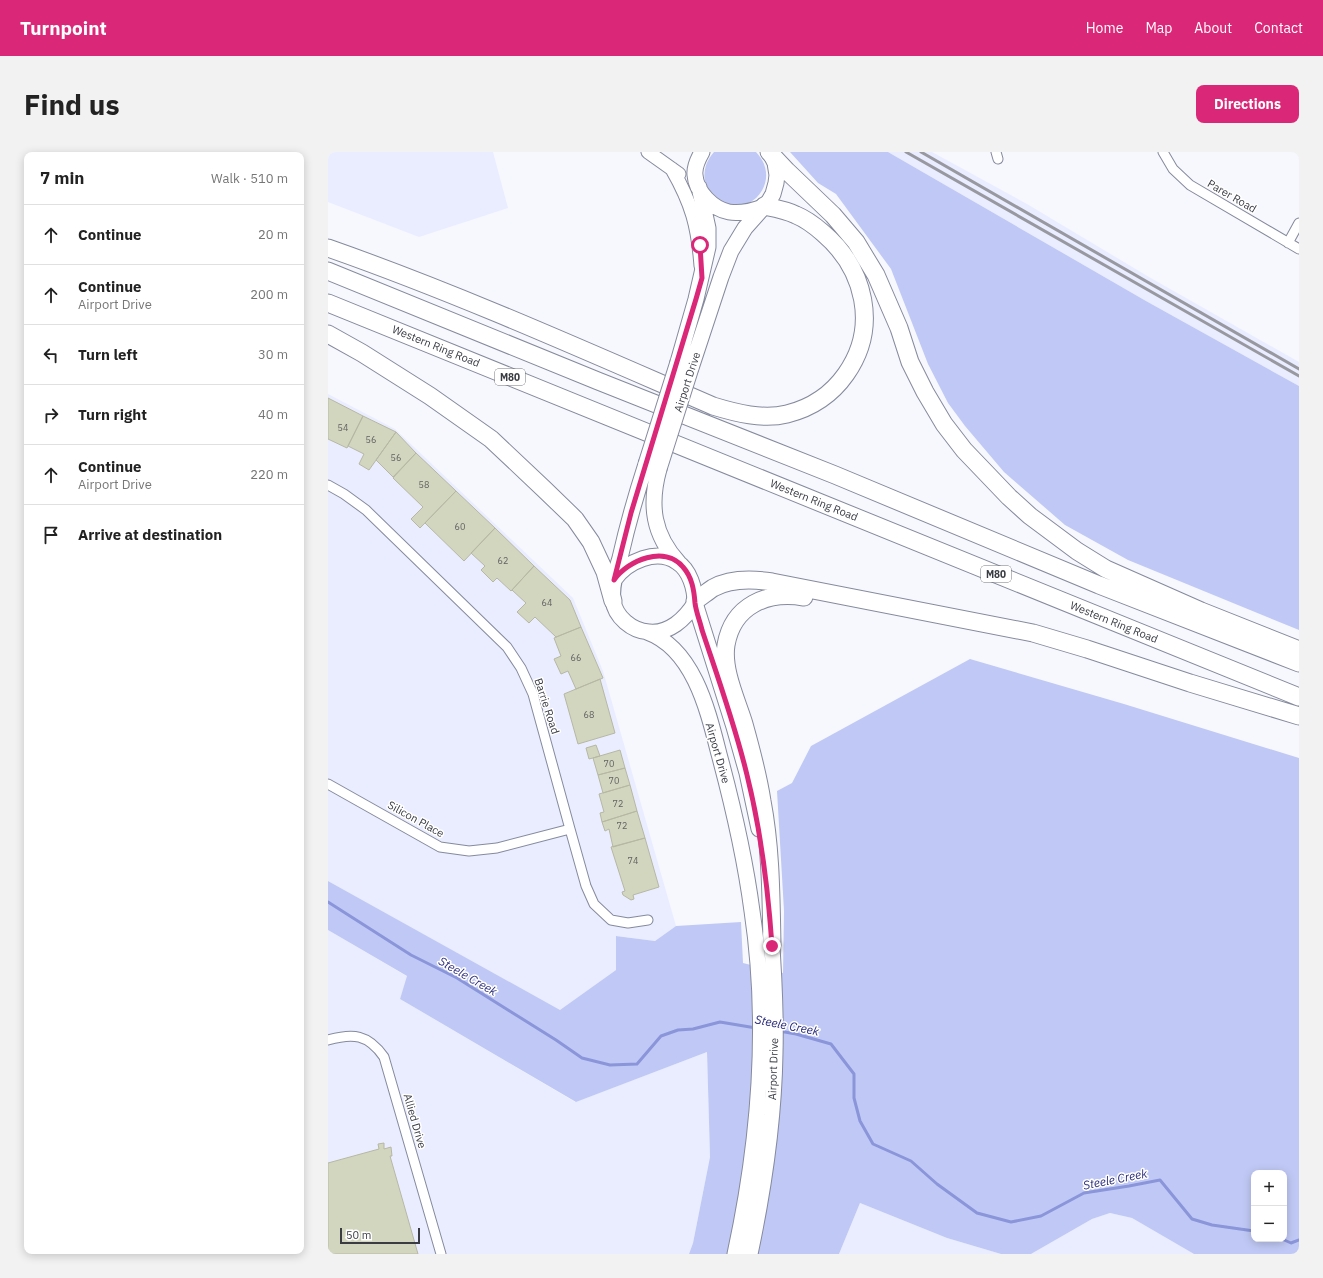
<!DOCTYPE html>
<meta charset="utf-8">
<style>
:root{--surface:#fff;--page:#f2f2f2;--text:#222;--muted:#767676;--line:#e0e0e0;--accent:#db2777}
body{margin:0;font-family:"IBM Plex Sans",sans-serif;background:var(--page);color:var(--text)}
.controls{position:absolute;right:12px;bottom:12px;display:grid;overflow:hidden;border-radius:8px;box-shadow:0 2px 10px #0003}
.controls button{width:36px;height:36px;display:grid;place-items:center;padding:0;border:0;border-bottom:1px solid var(--line);background:var(--surface);color:var(--text);font:20px sans-serif}
.scale{position:absolute;left:12px;bottom:10px;width:80px;box-sizing:border-box;padding-left:4px;border:2px solid #3a3c44;border-top:0;font-size:11px;line-height:14px;white-space:nowrap;color:#3a3c44;-webkit-text-stroke:3px #fff;paint-order:stroke}
.stop{position:absolute;width:12px;height:12px;margin:-9px;border:3px solid #db2777;border-radius:50%;background:#fff}
.stop.end{background:#db2777;border-color:#fff;box-shadow:0 1px 4px #0008}
.list{margin:0;padding:0;list-style:none}
h2{display:flex;justify-content:space-between;align-items:center;height:52px;margin:0;padding:0 16px;font-size:17px}
h2 small{font-size:13px;font-weight:400;color:var(--muted)}
.list li{display:grid;grid-template-columns:26px 1fr auto;gap:12px;align-items:center;box-sizing:border-box;height:60px;padding:0 16px;border-top:1px solid var(--line)}
.list b{display:block;font-size:15px;white-space:nowrap}
.list p{margin:0;font-size:13px;white-space:nowrap;color:var(--muted)}
.list em{font-size:13px;font-style:normal;color:var(--muted)}
.icon{flex:none;width:22px;height:22px;fill:none;stroke:currentColor;stroke-width:2;stroke-linecap:round;stroke-linejoin:round}
.map{position:relative;flex:none;width:971px;height:1102px;overflow:hidden;border-radius:8px}
header{display:flex;align-items:center;gap:24px;box-sizing:border-box;height:56px;padding:0 20px;background:var(--accent);color:#fff}
header strong{font-size:19px}
nav{display:flex;gap:22px;margin-inline-start:auto;font-size:14px}
.intro{display:flex;align-items:center;justify-content:space-between;box-sizing:border-box;height:96px;padding:0 24px}
h1{margin:0;font-size:28px}
.button{padding:10px 18px;border-radius:8px;background:var(--accent);color:#fff;font-size:14px;font-weight:700}
main{display:flex;gap:24px;padding:0 24px}
aside{flex:1;background:var(--surface);border-radius:8px;box-shadow:0 2px 10px #0003}
.map>svg:first-child{display:block}
.built{fill:#e9edff}
.green{fill:#c0c9f5;fill-rule:evenodd}
.lines{fill:none;stroke-linecap:round;stroke-linejoin:round}
.stream{stroke:#8a95da;stroke-width:3}
.building{fill:#d3d6bf;stroke:#b6b8a3}
.street-casing{stroke:#858a9d;stroke-width:11}
.secondary-casing{stroke:#858a9d;stroke-width:15}
.primary-casing{stroke:#858a9d;stroke-width:17}
.highway-casing{stroke:#858a9d;stroke-width:19}
.street{stroke:#fff;stroke-width:9}
.secondary{stroke:#fff;stroke-width:13}
.primary{stroke:#fff;stroke-width:15}
.highway{stroke:#fff;stroke-width:17}
.rail{stroke:#9899a0;stroke-width:3}
.primary-bridge-casing{stroke:#858a9d;stroke-width:17;stroke-linecap:butt}
.primary-bridge{stroke:#fff;stroke-width:15}
.route{stroke:#db2777;stroke-width:5}
.labels{text-anchor:middle;dominant-baseline:central;stroke-width:3;stroke-linejoin:round;paint-order:stroke}
.number-label{font-size:9px;fill:#606263}
.shield{fill:#fff;stroke:#75767c;stroke-width:1}
.shield-label{font-size:10px;font-weight:bold;fill:#3a3c44}
.street-label{font-size:11px;fill:#3a3c44;stroke:#fff}
.water-label{font-size:12px;font-style:italic;fill:#2a2b7b;stroke:#fff}
</style>
<header>
<strong>Turnpoint</strong>
<nav><a>Home</a><a>Map</a><a>About</a><a>Contact</a></nav>
</header>
<div class="intro"><h1>Find us</h1><a class="button">Directions</a></div>
<main>
<aside>
<h2>7 min<small>Walk · 510 m</small></h2>
<ul class="list">
<li><svg class="icon" aria-label="ahead" viewBox="0 0 24 24"><path d="M12 20V5M6 11l6-6 6 6"/></svg><div><b>Continue</b></div><em>20 m</em></li>
<li><svg class="icon" aria-label="ahead" viewBox="0 0 24 24"><path d="M12 20V5M6 11l6-6 6 6"/></svg><div><b>Continue</b><p>Airport Drive</p></div><em>200 m</em></li>
<li><svg class="icon" aria-label="left" viewBox="0 0 24 24"><path d="M17 20v-9H6M10 6l-5 5 5 5"/></svg><div><b>Turn left</b></div><em>30 m</em></li>
<li><svg class="icon" aria-label="right" viewBox="0 0 24 24"><path d="M7 20v-9h11M14 6l5 5-5 5"/></svg><div><b>Turn right</b></div><em>40 m</em></li>
<li><svg class="icon" aria-label="ahead" viewBox="0 0 24 24"><path d="M12 20V5M6 11l6-6 6 6"/></svg><div><b>Continue</b><p>Airport Drive</p></div><em>220 m</em></li>
<li><svg class="icon" aria-label="arrive" viewBox="0 0 24 24"><path d="M6 21V4h12l-3 4 3 4H6"/></svg><div><b>Arrive at destination</b></div></li>
</ul>
</aside>
<div class="map">
<svg width="971" height="1102" viewBox="0 0 971 1102">
<rect width="100%" height="100%" fill="#f7f8fd"/>
<path class="built" d="M0,0H165L180,56L91,85L0,50Z
M560,0H604L699,52L821,125L971,210V234L818,149Z
M0,242L67,277L245,446L275,519L348,774L327,789L289,784L288,818L232,859L0,729Z
M0,778L80,825L72,847L247,950L379,900L382,1005L365,1091L361,1102H0Z
M532,1051L619,1086L673,1102H511Z
M782,1061L804,1066L866,1102H703L764,1067Z"/>
<path class="green" d="M386,0H428C457,30 418,72 387,46C382,42 378,37 377,31C375,19 378,9 386,0Z
M462,0H560L818,149L971,234V478L800,408L737,373L676,320L637,274L620,251L600,212L563,117L508,42L490,31Z
M642,507L796,552L971,606V1102H866L804,1066L782,1061L764,1067L703,1102H673L619,1086L532,1051L511,1102H361L365,1091L382,1005L379,900L248,950L72,847L79,824L0,778V729L232,858L288,818V784L327,789L348,774L413,770L415,811L455,821L456,759L449,639L464,631L483,594ZM926,1021H956V1087H926Z"/>
<g class="lines">
<path class="stream" d="M0,750L83,803L129,826L228,888L254,906L282,913L309,912L333,884L350,878L365,877L392,870L428,876
M451,879L468,882L503,892L526,922V946L532,969L545,992L583,1009L609,1032L649,1061L683,1070L713,1064L756,1041L801,1034L832,1028L864,1067L884,1073L926,1079
M954,1087L963,1091L971,1088"/>
</g>
<path class="building" d="M0,246L35,264L19,296L0,287Z
M35,264L68,280L41,318L31,312L36,302L20,294Z
M68,280L88,301L65,325L48,308Z
M88,301L128,339L92,376L83,367L95,355L65,326Z
M128,339L167,376L136,409L97,371Z
M167,376L206,414L183,439L169,426L165,430L153,418L157,414L143,401Z
M206,414L242,448L253,475L228,485L207,465L201,471L189,460L198,451L184,438Z
M253,475L275,526L248,537L240,519L233,522L226,507L233,504L226,486Z
M272,527L287,581L250,592L236,542Z
M268,593L272,604L261,607L258,596Z
M292,598L297,616L270,623L265,606Z
M297,616L302,633L275,641L270,623Z
M302,633L309,659L274,670L272,661L276,660L271,642Z
M309,659L317,686L285,695L281,677L277,679L274,670Z
M317,686L331,735L305,743L306,747L303,748L295,743L294,740L297,739L283,695Z
M56,991V997L63,995L64,1004H62L90,1102H0V1011L51,997L50,992Z"/>
<g class="lines">
<defs>
<path id="street" d="M668,0L670,7
M835,0L845,17L862,33L971,97
M960,91L971,71
M0,333L16,342L38,358L179,495L193,516L205,542L242,677L258,734L266,752L283,768L300,771L320,768
M0,632L112,695L141,699L169,696L242,677
M0,888C25,881 40,882 56,905L113,1102"/>
<path id="secondary" d="M320,0L351,22
M344,17C364,52 370,74 373,114"/>
<path id="primary" d="M374,0C370,7 366,15 367,23C368,40 385,57 401,60C412,62 424,59 435,55
M350,210L368,147L380,95V76L371,35
M363,216L393,125L403,99L417,76L441,49L445,42L448,31L449,23L447,11L442,1
M331,317C321,353 325,383 351,411
M286,428C299,409 329,396 349,410C362,418 367,437 367,451C357,467 341,482 321,480C304,479 287,465 285,448C283,435 288,419 292,406C299,375 308,343 318,312
M367,451L406,575L419,621L431,677
M319,480C366,497 380,559 391,602C405,654 417,706 424,759C441,873 431,991 407,1102
M422,1102C436,1036 446,968 447,901C448,861 446,822 443,782"/>
<path id="highway" d="M441,0L459,19L505,63L528,90L548,123L571,176L582,210L597,240L616,272L636,298L681,345L702,364L749,399L778,417L873,459L971,498
M0,96C131,142 258,199 385,254C408,261 435,268 459,262C483,256 504,242 518,222C551,175 537,117 495,81C487,74 478,67 468,63C458,58 446,56 436,54
M0,119L270,229L507,323L771,433L971,511
M0,151L971,545
M0,182L34,201L102,244L163,287L216,337L247,367L263,390L277,420L285,449
M367,449C373,445 379,440 385,436C403,426 425,427 444,430L705,481L759,497L862,531L971,564
M444,793C443,745 443,696 434,649C430,623 423,597 416,572C409,549 394,518 398,493C405,453 439,439 476,445"/>
</defs>
<use href="#street" class="street-casing"/>
<use href="#secondary" class="secondary-casing"/>
<use href="#primary" class="primary-casing"/>
<use href="#highway" class="highway-casing"/>
<use href="#street" class="street"/>
<use href="#secondary" class="secondary"/>
<use href="#primary" class="primary"/>
<use href="#highway" class="highway"/>
<path class="rail" d="M578,0L971,224
M593,0L971,217"/>
<defs>
<path id="primary-bridge" d="M318,312L350,210
M331,317L363,216"/>
</defs>
<use href="#primary-bridge" class="primary-bridge-casing"/>
<use href="#primary-bridge" class="primary-bridge"/>
</g>
<g class="lines">
<path class="route" d="M372,93L374,126L368,147L303,361L286,428C300,408 337,393 355,415C364,425 366,438 367,451C368,460 372,469 374,478C390,526 407,573 419,623C433,679 440,736 444,794"/>
</g>
<g class="labels">
<g class="number-label">
<text x="15" y="275">54</text>
<text x="43" y="287">56</text>
<text x="68" y="305">56</text>
<text x="96" y="332">58</text>
<text x="132" y="374">60</text>
<text x="175" y="408">62</text>
<text x="219" y="450">64</text>
<text x="248" y="505">66</text>
<text x="261" y="562">68</text>
<text x="281" y="611">70</text>
<text x="286" y="628">70</text>
<text x="290" y="651">72</text>
<text x="294" y="673">72</text>
<text x="305" y="708">74</text>
</g>
<g class="shield">
<rect x="167" y="217" width="30" height="16" rx="3"/>
<rect x="653" y="414" width="30" height="16" rx="3"/>
</g>
<g class="shield-label">
<text x="182" y="225">M80</text>
<text x="668" y="422">M80</text>
</g>
<g class="street-label">
<text transform="translate(904 44) rotate(30)">Parer Road</text>
<text transform="translate(108 194) rotate(22)">Western Ring Road</text>
<text transform="translate(359 230) rotate(-72)">Airport Drive</text>
<text transform="translate(486 348) rotate(22)">Western Ring Road</text>
<text transform="translate(786 470) rotate(22)">Western Ring Road</text>
<text transform="translate(219 554) rotate(72)">Barrie Road</text>
<text transform="translate(390 601) rotate(74)">Airport Drive</text>
<text transform="translate(88 667) rotate(29)">Silicon Place</text>
<text transform="translate(445 917) rotate(-88)">Airport Drive</text>
<text transform="translate(87 969) rotate(74)">Allied Drive</text>
</g>
<g class="water-label">
<text transform="translate(140 824) rotate(30)">Steele Creek</text>
<text transform="translate(459 873) rotate(11)">Steele Creek</text>
<text transform="translate(787 1027) rotate(-11)">Steele Creek</text>
</g>
</g>
</svg>
<div class="controls">
<button>+</button>
<button>−</button>
</div>
<div class="scale">50 m</div>
<div class="stop" style="left:372px;top:93px"></div>
<div class="stop end" style="left:444px;top:794px"></div>
</div>
</main>
